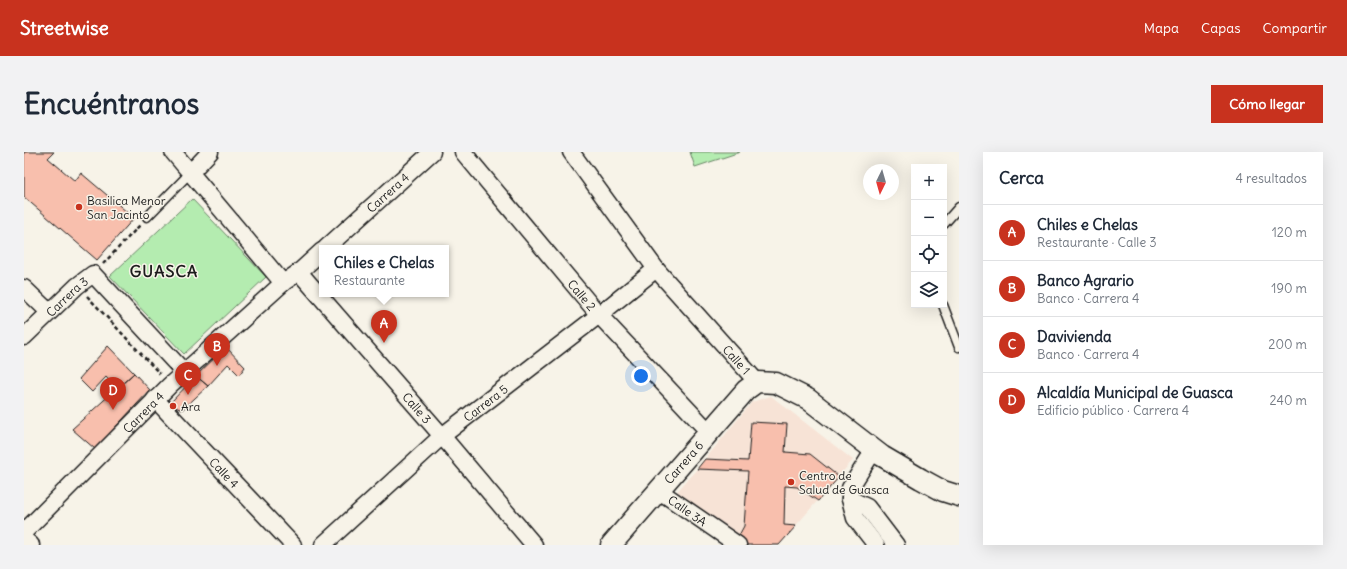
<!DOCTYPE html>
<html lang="es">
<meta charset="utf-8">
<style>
:root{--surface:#fff;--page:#f2f2f3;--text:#1f2937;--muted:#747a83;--line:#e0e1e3;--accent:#c8321e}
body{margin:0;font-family:Delius,sans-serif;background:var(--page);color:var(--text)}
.controls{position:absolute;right:12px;top:12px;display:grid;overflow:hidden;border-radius:0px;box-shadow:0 4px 16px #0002}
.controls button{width:36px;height:36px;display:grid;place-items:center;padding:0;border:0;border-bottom:1px solid var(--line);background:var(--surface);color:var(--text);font:20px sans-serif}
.compass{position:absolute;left:839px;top:12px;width:36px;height:36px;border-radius:50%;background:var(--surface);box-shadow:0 4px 16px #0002;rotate:185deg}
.you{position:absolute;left:617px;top:224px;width:14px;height:14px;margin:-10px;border:3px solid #fff;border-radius:50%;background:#1a73e8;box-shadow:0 0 0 6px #1a73e833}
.badge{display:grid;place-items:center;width:26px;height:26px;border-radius:50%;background:var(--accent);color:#fff;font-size:13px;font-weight:700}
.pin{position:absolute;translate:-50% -33px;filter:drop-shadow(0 1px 2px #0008)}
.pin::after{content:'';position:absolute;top:21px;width:14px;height:12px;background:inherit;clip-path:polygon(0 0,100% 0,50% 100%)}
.popup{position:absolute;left:295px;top:93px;width:130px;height:52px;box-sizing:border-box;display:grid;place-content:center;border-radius:0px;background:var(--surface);filter:drop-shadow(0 1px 3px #0005);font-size:13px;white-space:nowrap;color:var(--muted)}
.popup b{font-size:15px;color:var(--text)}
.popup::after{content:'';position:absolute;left:50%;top:100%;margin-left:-8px;border:8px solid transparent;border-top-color:var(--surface)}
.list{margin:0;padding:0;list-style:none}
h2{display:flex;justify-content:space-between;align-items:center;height:52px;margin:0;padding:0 16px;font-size:17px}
h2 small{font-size:13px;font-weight:400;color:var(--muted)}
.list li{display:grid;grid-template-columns:26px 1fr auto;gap:12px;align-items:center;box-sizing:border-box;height:56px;padding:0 16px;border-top:1px solid var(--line)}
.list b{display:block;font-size:15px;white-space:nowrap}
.list p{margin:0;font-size:13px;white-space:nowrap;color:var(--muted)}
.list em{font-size:13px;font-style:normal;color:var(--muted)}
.icon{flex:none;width:22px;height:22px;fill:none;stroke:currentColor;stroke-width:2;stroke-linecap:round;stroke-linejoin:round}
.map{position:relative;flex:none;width:935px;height:393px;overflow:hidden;border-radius:0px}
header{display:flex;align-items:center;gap:24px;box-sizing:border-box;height:56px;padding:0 20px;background:var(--accent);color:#fff}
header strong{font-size:19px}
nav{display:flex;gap:22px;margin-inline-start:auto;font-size:14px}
.intro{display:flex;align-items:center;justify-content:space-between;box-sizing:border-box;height:96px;padding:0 24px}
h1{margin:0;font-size:28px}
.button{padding:10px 18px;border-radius:0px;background:var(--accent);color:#fff;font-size:14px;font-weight:700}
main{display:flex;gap:24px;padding:0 24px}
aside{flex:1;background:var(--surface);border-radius:0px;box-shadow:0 4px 16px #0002}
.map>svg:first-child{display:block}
.built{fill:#f7e3d6}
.green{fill:#b4ecb0;stroke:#688466}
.building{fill:#f8bfad;stroke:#1c1c1c}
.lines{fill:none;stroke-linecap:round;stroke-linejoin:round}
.service-casing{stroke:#1c1c1c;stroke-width:11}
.minor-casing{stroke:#1c1c1c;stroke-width:19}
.tertiary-casing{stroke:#1c1c1c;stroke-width:23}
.path{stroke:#1c1c1c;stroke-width:2.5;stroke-dasharray:4 3;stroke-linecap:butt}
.service{stroke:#f7f3e8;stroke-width:8}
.minor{stroke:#f7f3e8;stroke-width:16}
.tertiary{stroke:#f7f3e8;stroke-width:20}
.poi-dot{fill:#c8321e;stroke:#f7f3e8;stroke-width:1.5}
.labels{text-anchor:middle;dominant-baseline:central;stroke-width:3;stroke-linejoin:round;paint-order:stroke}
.street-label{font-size:12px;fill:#1c1c1c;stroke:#f7f3e8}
.poi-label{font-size:12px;fill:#1c1c1c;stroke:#f7f3e8;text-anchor:start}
.district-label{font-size:16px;font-weight:bold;letter-spacing:1px;fill:#1c1c1c;stroke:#f7f3e8}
</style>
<header>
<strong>Streetwise</strong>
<nav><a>Mapa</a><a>Capas</a><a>Compartir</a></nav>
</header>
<div class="intro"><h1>Encuéntranos</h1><a class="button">Cómo llegar</a></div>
<main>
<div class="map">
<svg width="935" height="393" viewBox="0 0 935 393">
<rect width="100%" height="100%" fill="#f7f3e8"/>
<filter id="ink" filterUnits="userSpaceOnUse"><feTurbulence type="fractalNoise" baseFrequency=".025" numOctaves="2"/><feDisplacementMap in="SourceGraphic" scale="8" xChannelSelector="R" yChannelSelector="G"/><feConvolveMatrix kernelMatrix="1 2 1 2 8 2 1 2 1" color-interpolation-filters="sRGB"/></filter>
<g filter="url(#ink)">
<path class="built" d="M747,244L829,308L755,393H722L651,342L673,317L728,250Z"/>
<path class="green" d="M666,0H716L671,15Z
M168,47L242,125L160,202L86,124Z"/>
<path class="building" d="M0,0H30L24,6L51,29L57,21L110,66L73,108L0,45Z
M84,194L110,221L93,237L82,225L68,240L55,227Z
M202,195L221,215L215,223L204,212L184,234L172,224Z
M110,221L126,238L71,297L48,277Z
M172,224L184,234L158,258L145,252Z
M727,270L763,272L761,300L786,302L815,325L794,349L773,335L761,334L760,373L772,374L755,393H722L713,387L720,374L724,319L673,317L681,307L724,309Z"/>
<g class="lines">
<defs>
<path id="service" d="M123,65L166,21
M920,72L935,55
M919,153L935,195"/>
<g id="minor">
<path d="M149,0L259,131"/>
<path id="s1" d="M439,0L575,163L685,280"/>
<path id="s2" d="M547,0L632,117L733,230"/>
<path d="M166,21L186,0"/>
<path id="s3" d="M302,96L408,0"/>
<path id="s4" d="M275,120L418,284L510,393"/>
<path d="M0,136L25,160"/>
<path id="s5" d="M0,185L53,134L69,122L160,220"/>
<path id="s6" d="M131,247L269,393"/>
<path d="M850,298L826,336V347L831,366L852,393"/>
<path id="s7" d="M634,338L714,393"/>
<path d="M826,347L843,355L872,393"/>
<path id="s8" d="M0,380L146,233L259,131L275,120L298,99"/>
<path d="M0,387L7,393"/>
<path id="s9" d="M299,393L418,284L575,163L632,117"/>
</g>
<g id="tertiary">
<path id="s10" d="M587,393L722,238L733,230L752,231L784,247L858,304L897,327L919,339L935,344"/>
</g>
</defs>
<use href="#service" class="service-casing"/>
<use href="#minor" class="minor-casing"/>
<use href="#tertiary" class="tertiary-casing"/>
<path class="path" d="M79,112L116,73
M63,144L136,222"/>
<use href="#service" class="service"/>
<use href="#minor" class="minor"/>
<use href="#tertiary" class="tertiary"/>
</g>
</g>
<g class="poi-dot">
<circle cx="55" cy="55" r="4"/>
<circle cx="149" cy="254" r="4"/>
<circle cx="767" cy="330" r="4"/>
</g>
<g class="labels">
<g class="street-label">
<text stroke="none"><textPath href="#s3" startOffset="83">Carrera 4</textPath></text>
<text stroke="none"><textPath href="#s1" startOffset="186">Calle 2</textPath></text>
<text stroke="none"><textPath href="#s5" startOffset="59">Carrera 3</textPath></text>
<text stroke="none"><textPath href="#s2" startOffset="266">Calle 1</textPath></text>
<text stroke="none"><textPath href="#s9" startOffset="216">Carrera 5</textPath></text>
<text stroke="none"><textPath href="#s4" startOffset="180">Calle 3</textPath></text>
<text stroke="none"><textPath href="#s8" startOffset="169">Carrera 4</textPath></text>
<text stroke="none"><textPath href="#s10" startOffset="110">Carrera 6</textPath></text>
<text stroke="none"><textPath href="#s6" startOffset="101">Calle 4</textPath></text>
<text stroke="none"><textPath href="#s7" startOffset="36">Calle 3A</textPath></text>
</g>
<g class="poi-label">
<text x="63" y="48">Basilica Menor<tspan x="63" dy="14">San Jacinto</tspan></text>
<text x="157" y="254">Ara</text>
<text x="775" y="323">Centro de<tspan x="775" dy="14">Salud de Guasca</tspan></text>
</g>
<g class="district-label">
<text x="140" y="119">GUASCA</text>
</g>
</g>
</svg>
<div class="controls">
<button>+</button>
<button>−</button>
<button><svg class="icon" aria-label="locate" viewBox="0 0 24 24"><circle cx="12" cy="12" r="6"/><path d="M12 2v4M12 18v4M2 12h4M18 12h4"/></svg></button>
<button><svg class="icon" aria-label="layers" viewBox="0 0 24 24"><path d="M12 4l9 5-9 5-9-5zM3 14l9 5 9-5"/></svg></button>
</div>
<svg class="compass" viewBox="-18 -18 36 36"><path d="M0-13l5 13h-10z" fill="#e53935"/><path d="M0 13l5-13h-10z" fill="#747a83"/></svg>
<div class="you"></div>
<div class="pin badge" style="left:360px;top:191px">A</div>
<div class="popup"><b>Chiles e Chelas</b>Restaurante</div>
<div class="pin badge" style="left:193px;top:214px">B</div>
<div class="pin badge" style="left:164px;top:243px">C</div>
<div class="pin badge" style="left:89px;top:258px">D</div>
</div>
<aside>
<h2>Cerca<small>4 resultados</small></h2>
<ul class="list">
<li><span class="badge">A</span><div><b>Chiles e Chelas</b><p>Restaurante · Calle 3</p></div><em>120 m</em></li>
<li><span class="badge">B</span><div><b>Banco Agrario</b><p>Banco · Carrera 4</p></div><em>190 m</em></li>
<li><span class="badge">C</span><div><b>Davivienda</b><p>Banco · Carrera 4</p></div><em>200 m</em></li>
<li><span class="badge">D</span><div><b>Alcaldía Municipal de Guasca</b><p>Edificio público · Carrera 4</p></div><em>240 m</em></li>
</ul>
</aside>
</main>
